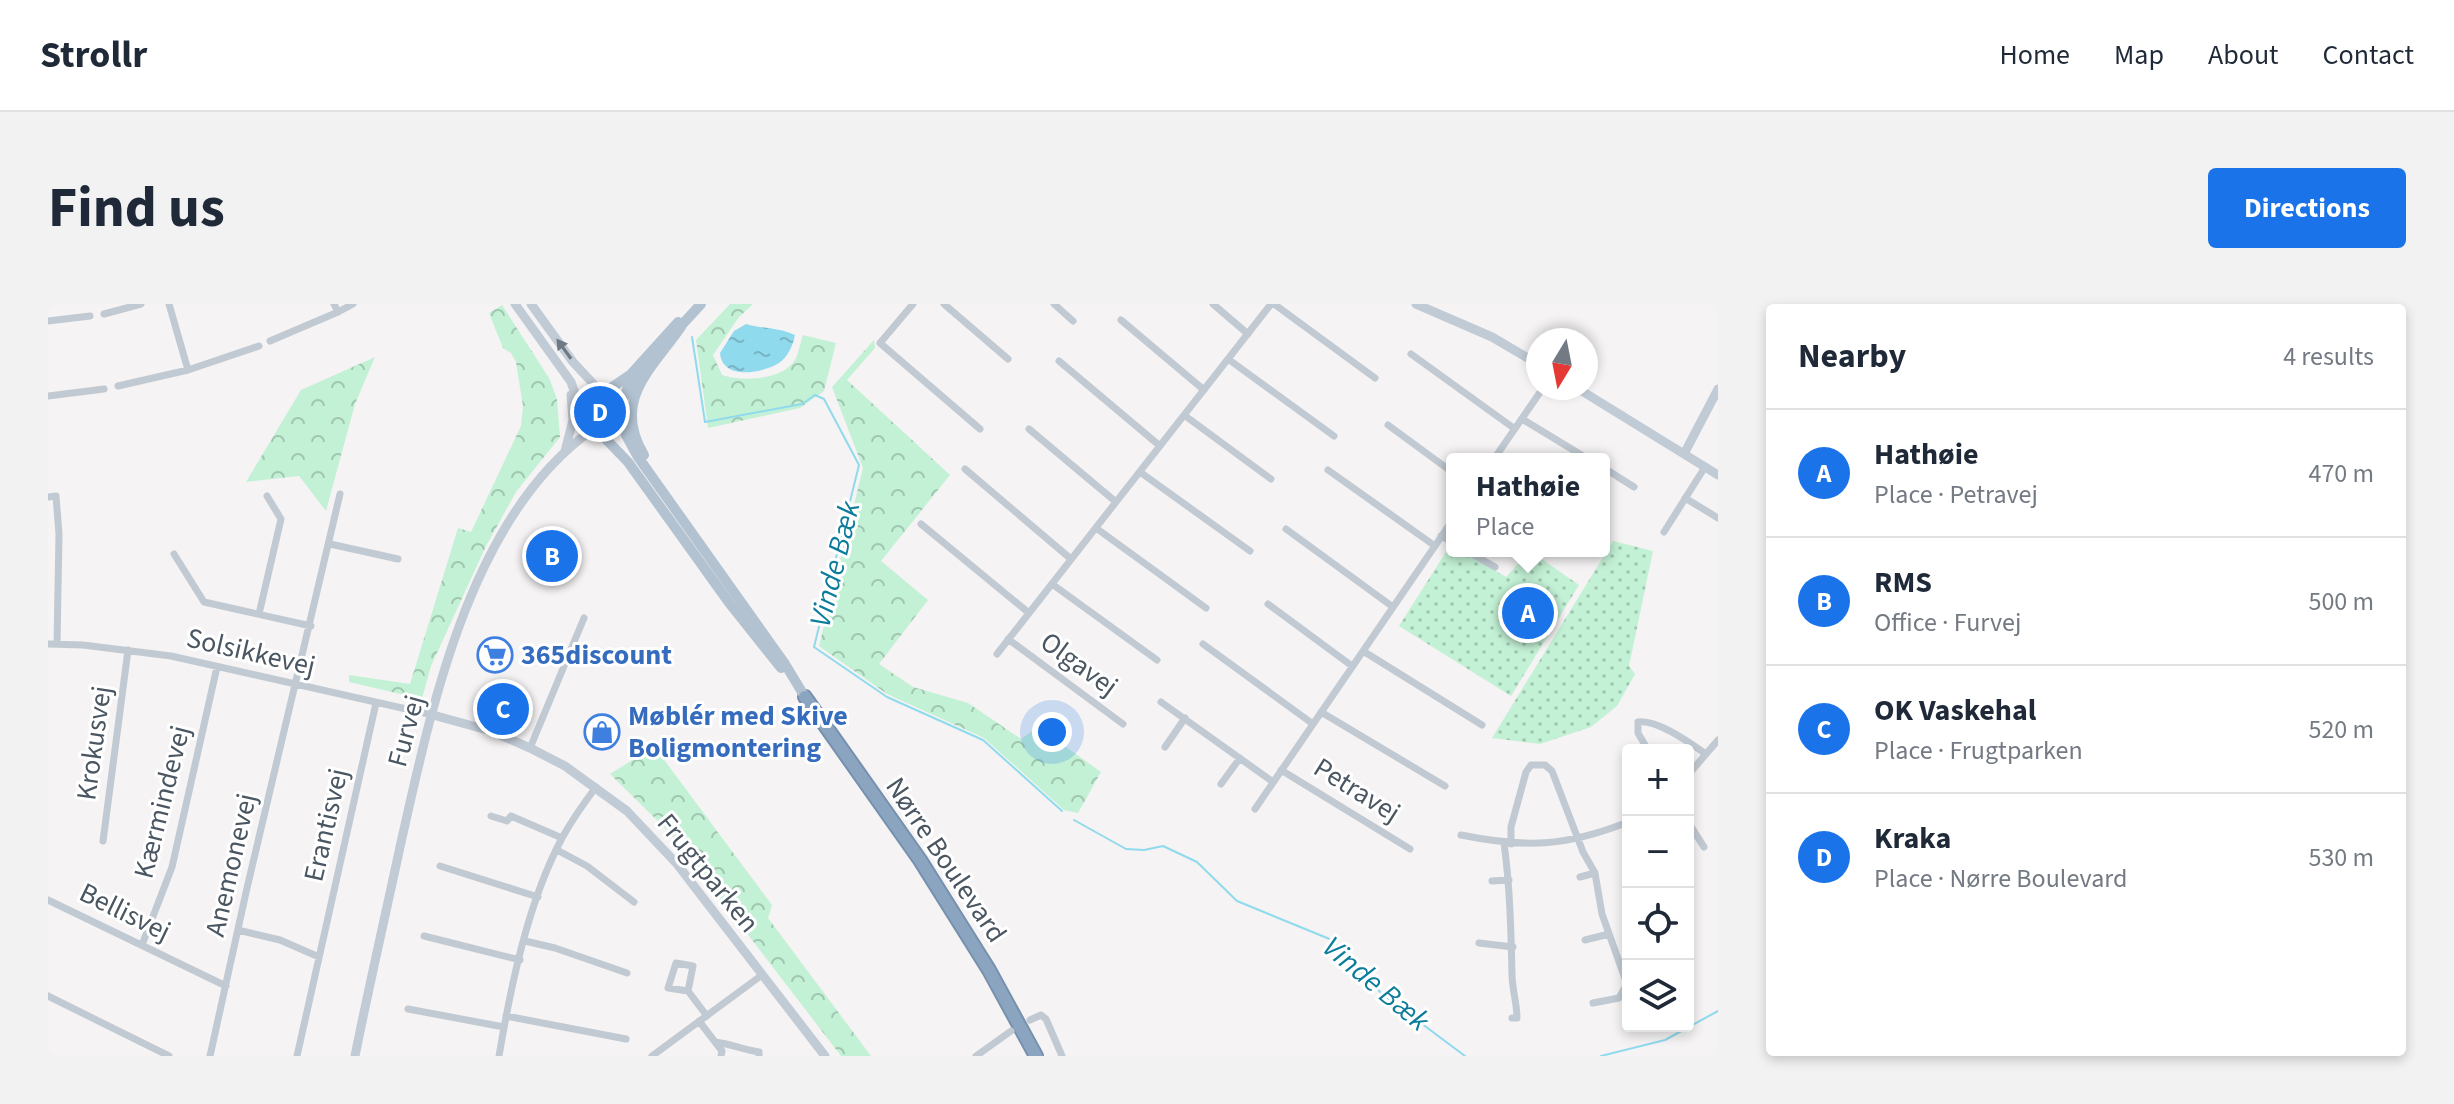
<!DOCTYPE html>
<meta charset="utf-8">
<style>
:root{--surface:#fff;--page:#f2f2f3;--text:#1f2937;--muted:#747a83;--line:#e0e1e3;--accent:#1a73e8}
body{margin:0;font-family:"Source Sans 3",sans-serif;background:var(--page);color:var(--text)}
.controls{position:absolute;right:24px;bottom:24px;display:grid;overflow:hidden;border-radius:8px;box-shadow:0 4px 12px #0003}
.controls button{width:72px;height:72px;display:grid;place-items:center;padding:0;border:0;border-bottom:2px solid var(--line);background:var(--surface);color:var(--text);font:40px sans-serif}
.compass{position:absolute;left:1478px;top:24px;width:72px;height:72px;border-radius:50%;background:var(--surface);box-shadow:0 4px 12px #0003;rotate:190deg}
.you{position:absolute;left:1004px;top:428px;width:28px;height:28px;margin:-20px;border:6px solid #fff;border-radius:50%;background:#1a73e8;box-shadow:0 0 0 12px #1a73e833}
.badge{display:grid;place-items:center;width:52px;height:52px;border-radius:50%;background:var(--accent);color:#fff;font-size:26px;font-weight:700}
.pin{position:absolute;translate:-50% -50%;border:4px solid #fff;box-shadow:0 2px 8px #0006}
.popup{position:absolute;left:1398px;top:149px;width:164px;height:104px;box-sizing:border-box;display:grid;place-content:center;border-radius:8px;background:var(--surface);filter:drop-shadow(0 2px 6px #0005);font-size:26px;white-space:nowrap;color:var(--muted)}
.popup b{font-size:30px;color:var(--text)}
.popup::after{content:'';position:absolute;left:50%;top:100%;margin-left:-16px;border:16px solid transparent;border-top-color:var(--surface)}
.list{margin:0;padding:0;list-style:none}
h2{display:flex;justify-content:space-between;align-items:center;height:104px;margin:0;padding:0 32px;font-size:34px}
h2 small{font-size:26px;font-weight:400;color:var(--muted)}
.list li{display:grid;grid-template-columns:52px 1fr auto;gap:24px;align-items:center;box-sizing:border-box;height:128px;padding:0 32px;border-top:2px solid var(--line)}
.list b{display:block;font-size:30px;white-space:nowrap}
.list p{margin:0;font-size:26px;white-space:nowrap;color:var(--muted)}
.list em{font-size:26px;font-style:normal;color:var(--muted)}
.icon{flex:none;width:44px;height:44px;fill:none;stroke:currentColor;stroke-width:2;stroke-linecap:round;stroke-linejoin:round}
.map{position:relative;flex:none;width:1670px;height:752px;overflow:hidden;border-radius:8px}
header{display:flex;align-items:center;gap:48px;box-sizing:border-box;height:112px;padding:0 40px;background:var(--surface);border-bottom:2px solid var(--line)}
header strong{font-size:38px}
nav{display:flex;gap:44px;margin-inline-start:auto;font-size:28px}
.intro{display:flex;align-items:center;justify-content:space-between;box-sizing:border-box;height:192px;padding:0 48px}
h1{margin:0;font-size:56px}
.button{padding:20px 36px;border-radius:8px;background:var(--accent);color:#fff;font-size:28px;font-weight:700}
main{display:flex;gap:48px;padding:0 48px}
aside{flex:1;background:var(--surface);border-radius:8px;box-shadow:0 4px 12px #0003}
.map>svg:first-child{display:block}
.grass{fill:url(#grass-dots)}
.forest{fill:url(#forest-crowns)}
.water{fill:url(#water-ripples)}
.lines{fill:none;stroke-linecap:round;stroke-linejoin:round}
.stream{stroke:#90daee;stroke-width:2}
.highway-casing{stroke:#7690ad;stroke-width:16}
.street{stroke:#c1cad2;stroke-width:7}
.secondary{stroke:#c1cbd6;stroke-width:9}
.primary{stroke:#b3c2d1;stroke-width:10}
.highway{stroke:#8ba5c1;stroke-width:12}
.oneway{fill:#6e7984}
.labels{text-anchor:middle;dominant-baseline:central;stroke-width:6;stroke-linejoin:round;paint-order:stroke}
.street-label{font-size:28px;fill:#4a5661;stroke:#fff}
.shop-label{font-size:28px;font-weight:bold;fill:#366cbe;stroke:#fff;text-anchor:start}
.water-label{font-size:30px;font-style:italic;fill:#0c7c9b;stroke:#fff}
</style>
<header>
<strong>Strollr</strong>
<nav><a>Home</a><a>Map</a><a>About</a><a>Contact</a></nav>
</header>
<div class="intro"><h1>Find us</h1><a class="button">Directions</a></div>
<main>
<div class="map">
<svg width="1670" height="752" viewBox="0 0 1670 752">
<defs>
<pattern id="grass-dots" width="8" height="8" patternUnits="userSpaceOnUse" patternTransform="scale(2)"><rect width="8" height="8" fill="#c3f1d5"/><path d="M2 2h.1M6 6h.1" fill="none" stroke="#a0c6b0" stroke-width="1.8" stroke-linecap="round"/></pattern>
<pattern id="forest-crowns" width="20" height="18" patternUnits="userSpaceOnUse" patternTransform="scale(2)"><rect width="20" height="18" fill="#c3f1d5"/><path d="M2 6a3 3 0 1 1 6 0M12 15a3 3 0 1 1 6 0" fill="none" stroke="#a0c6b0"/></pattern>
<pattern id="water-ripples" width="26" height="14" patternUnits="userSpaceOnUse" patternTransform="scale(2)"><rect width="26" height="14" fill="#90daee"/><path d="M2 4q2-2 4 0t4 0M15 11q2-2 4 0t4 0" fill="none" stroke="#78b4c4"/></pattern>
</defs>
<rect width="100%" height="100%" fill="#f5f3f3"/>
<path class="grass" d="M1565,237L1605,247L1581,362L1587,370L1569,402L1543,423L1492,440L1444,434Z
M1403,240L1404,247H1414L1458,273L1482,247L1531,281L1463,392L1351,322Z"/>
<path class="forest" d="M682,0H705L691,13L665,51L674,71C694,78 735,76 747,56C751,49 752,39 755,31L788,39L776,87L752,104L660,124L648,36Z
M454,1L501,74L509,95L512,133L468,188L438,242L383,362L374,395L301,378V371L362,380L410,224L423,228L473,122L475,102L468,58L463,49L455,44L441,9Z
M826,36L827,44L799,76L902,171L833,257L880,296L831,360L865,383L920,399L973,435L990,423L1053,468L1030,509L1016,506L936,434L839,390L771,342L815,164L784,83Z
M327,53L307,100L278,207L251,172L198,178L253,86Z
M608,445L724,601L720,614L823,752H793L622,529L562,470L586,455Z"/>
<path class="water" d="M698,20C715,25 730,23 747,31C745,41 740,53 731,59C713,70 674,76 672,49L686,27Z"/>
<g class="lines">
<path class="stream" d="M644,33L657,118L754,100L767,91L776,95L811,161L766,343L839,393L935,436L1014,507
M1026,516L1078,545L1096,546L1115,542L1149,558L1189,597L1284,636L1334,690L1417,752
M1553,752L1617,736L1670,707"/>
<defs>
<path id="highway" d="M757,393L872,556L941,666L988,752"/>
</defs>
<use href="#highway" class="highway-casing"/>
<path class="street" d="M121,0L140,66
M286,0L290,8L305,0
M865,0L832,39L932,125
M896,0L960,55
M1006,0L1025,17
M1165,0L1200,30
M1226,0L1327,74
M56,10L93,0
M1073,16L1156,86
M0,17L42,12
M222,37L290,8
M1363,50L1467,125
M1180,55L1286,132
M1011,57L1112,142
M70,82L140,66L211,42
M0,92L56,85
M1136,111L1223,175
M1474,115L1540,155
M1340,121L1404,168
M981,125L1068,198
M1446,155L1495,84
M1556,164L1586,183
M917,165L1023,255
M1280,166L1387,242
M1092,168L1202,247
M0,193L8,192L11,230L9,340
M1637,194L1670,214
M873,220L981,309
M1048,224L1158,304
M1238,225L1345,303
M1616,228L1657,163
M1393,232L1404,238
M282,240L350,255
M1419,247L1447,263
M126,250L156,298L263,322
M1004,280L1109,356
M1220,300L1304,362
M211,310L233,215L219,192
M960,335L1075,420
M0,340L35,341L123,352L385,411
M1155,340L1265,420
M1315,347L1434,421
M949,350L1223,0
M1113,398L1225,478
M1273,408L1397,482
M1117,443L1137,414
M482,444L536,314
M1600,446L1590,429V418C1609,415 1642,439 1658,450
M1233,466L1362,545
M1640,471L1670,436
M1173,480L1192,454
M1207,505L1404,217
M443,512L459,517L463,512L514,534
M1640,518L1656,543
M1413,531C1478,544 1517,543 1580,518
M55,537L80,346
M1456,539C1462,583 1463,627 1464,670C1464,685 1469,699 1469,714H1464
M1463,540V523L1478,468L1483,461H1497L1504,467L1535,548L1547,569L1554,610L1579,680L1571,694L1545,699
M509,546L539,562L586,598
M392,562L490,593
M1532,573L1547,569
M1444,577L1461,576
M0,596L178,682
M190,626L232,636L271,653
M376,632L472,656
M1537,636L1561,630
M477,637L507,644L579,669
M1431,639L1465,643
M94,641L124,563L169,363
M640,687L645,662L628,659L620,684L640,687L659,712
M0,692L121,752
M360,705L456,723
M458,712L578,735
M982,716L993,711L998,715L1014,752
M651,717L674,747L673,752
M667,738C683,740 696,746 711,748V752
M162,752L199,584L292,190
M249,752L328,399
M451,752C463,681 480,598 514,534C524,516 536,499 548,483
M604,752L714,671
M928,752L963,727"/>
<path class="secondary" d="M467,0L523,78L532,104
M483,0L525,58L552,87
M1368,0L1444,33L1490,60
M1529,84L1670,171
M517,147L525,116L523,91
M1636,150L1670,85
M385,411L443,427L482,444L517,462L579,507L629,560L777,752
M307,752C321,682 337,613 352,543C383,405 422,212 544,126"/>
<path class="primary" d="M630,25L653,0
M532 107a20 20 0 1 1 40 0a20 20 0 1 1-40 0Z
M557,88L582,71L630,18
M572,104L580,83L600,56
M572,111L578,131L590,153L737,360L757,393
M551,128L580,158L682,300L733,364
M596,151C563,96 604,65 633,23"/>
<use href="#highway" class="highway"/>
</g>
<defs><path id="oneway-solid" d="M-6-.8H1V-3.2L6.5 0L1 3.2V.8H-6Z" transform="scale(2)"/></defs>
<use class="oneway" href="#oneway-solid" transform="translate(516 45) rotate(-126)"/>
<defs>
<symbol id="supermarket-ring" viewBox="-11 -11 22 22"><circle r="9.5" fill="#fff" stroke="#3f7fe0" stroke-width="1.5"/><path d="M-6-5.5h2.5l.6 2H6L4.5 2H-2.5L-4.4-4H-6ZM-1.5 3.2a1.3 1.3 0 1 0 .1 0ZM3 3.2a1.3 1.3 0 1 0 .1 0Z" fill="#3f7fe0"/></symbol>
<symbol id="shop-ring" viewBox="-11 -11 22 22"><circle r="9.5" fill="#fff" stroke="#3f7fe0" stroke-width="1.5"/><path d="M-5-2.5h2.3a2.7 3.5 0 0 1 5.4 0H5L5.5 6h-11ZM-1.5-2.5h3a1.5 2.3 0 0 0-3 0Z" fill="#3f7fe0"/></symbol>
</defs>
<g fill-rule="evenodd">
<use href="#supermarket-ring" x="427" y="331" width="40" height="40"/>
<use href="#shop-ring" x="534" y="408" width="40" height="40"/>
</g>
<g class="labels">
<g class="street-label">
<text transform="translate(203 348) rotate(13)">Solsikkevej</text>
<text transform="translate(1031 360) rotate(36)">Olgavej</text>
<text transform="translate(358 427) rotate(-75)">Furvej</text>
<text transform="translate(46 439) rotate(-82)">Krokusvej</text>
<text transform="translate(1309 486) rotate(32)">Petravej</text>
<text transform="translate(114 498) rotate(-76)">Kærmindevej</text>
<text transform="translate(278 521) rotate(-77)">Erantisvej</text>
<text transform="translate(898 556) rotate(56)">Nørre Boulevard</text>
<text transform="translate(183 561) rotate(-77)">Anemonevej</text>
<text transform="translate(660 569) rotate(51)">Frugtparken</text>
<text transform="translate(77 608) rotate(26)">Bellisvej</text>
</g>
<g class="shop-label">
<text x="473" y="351">365discount</text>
<text x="580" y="412">Møblér med Skive<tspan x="580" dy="32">Boligmontering</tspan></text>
</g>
<g class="water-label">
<text transform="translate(787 260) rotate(-76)">Vinde Bæk</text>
<text transform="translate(1328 680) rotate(40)">Vinde Bæk</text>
</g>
</g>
</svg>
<div class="controls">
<button>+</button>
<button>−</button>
<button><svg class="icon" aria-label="locate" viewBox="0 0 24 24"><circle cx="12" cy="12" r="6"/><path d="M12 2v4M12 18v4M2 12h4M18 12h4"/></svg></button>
<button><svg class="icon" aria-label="layers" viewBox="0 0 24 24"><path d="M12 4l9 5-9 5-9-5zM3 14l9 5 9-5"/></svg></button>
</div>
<svg class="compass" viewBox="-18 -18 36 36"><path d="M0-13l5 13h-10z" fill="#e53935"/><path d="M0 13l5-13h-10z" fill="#747a83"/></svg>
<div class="you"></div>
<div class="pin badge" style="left:1480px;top:309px">A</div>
<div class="popup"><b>Hathøie</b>Place</div>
<div class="pin badge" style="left:504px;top:252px">B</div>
<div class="pin badge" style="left:455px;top:405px">C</div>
<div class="pin badge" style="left:552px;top:108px">D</div>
</div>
<aside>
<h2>Nearby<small>4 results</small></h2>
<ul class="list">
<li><span class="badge">A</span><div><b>Hathøie</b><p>Place · Petravej</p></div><em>470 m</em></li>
<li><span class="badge">B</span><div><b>RMS</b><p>Office · Furvej</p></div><em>500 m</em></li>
<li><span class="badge">C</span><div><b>OK Vaskehal</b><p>Place · Frugtparken</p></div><em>520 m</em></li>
<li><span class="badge">D</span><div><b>Kraka</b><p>Place · Nørre Boulevard</p></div><em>530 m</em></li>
</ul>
</aside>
</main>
